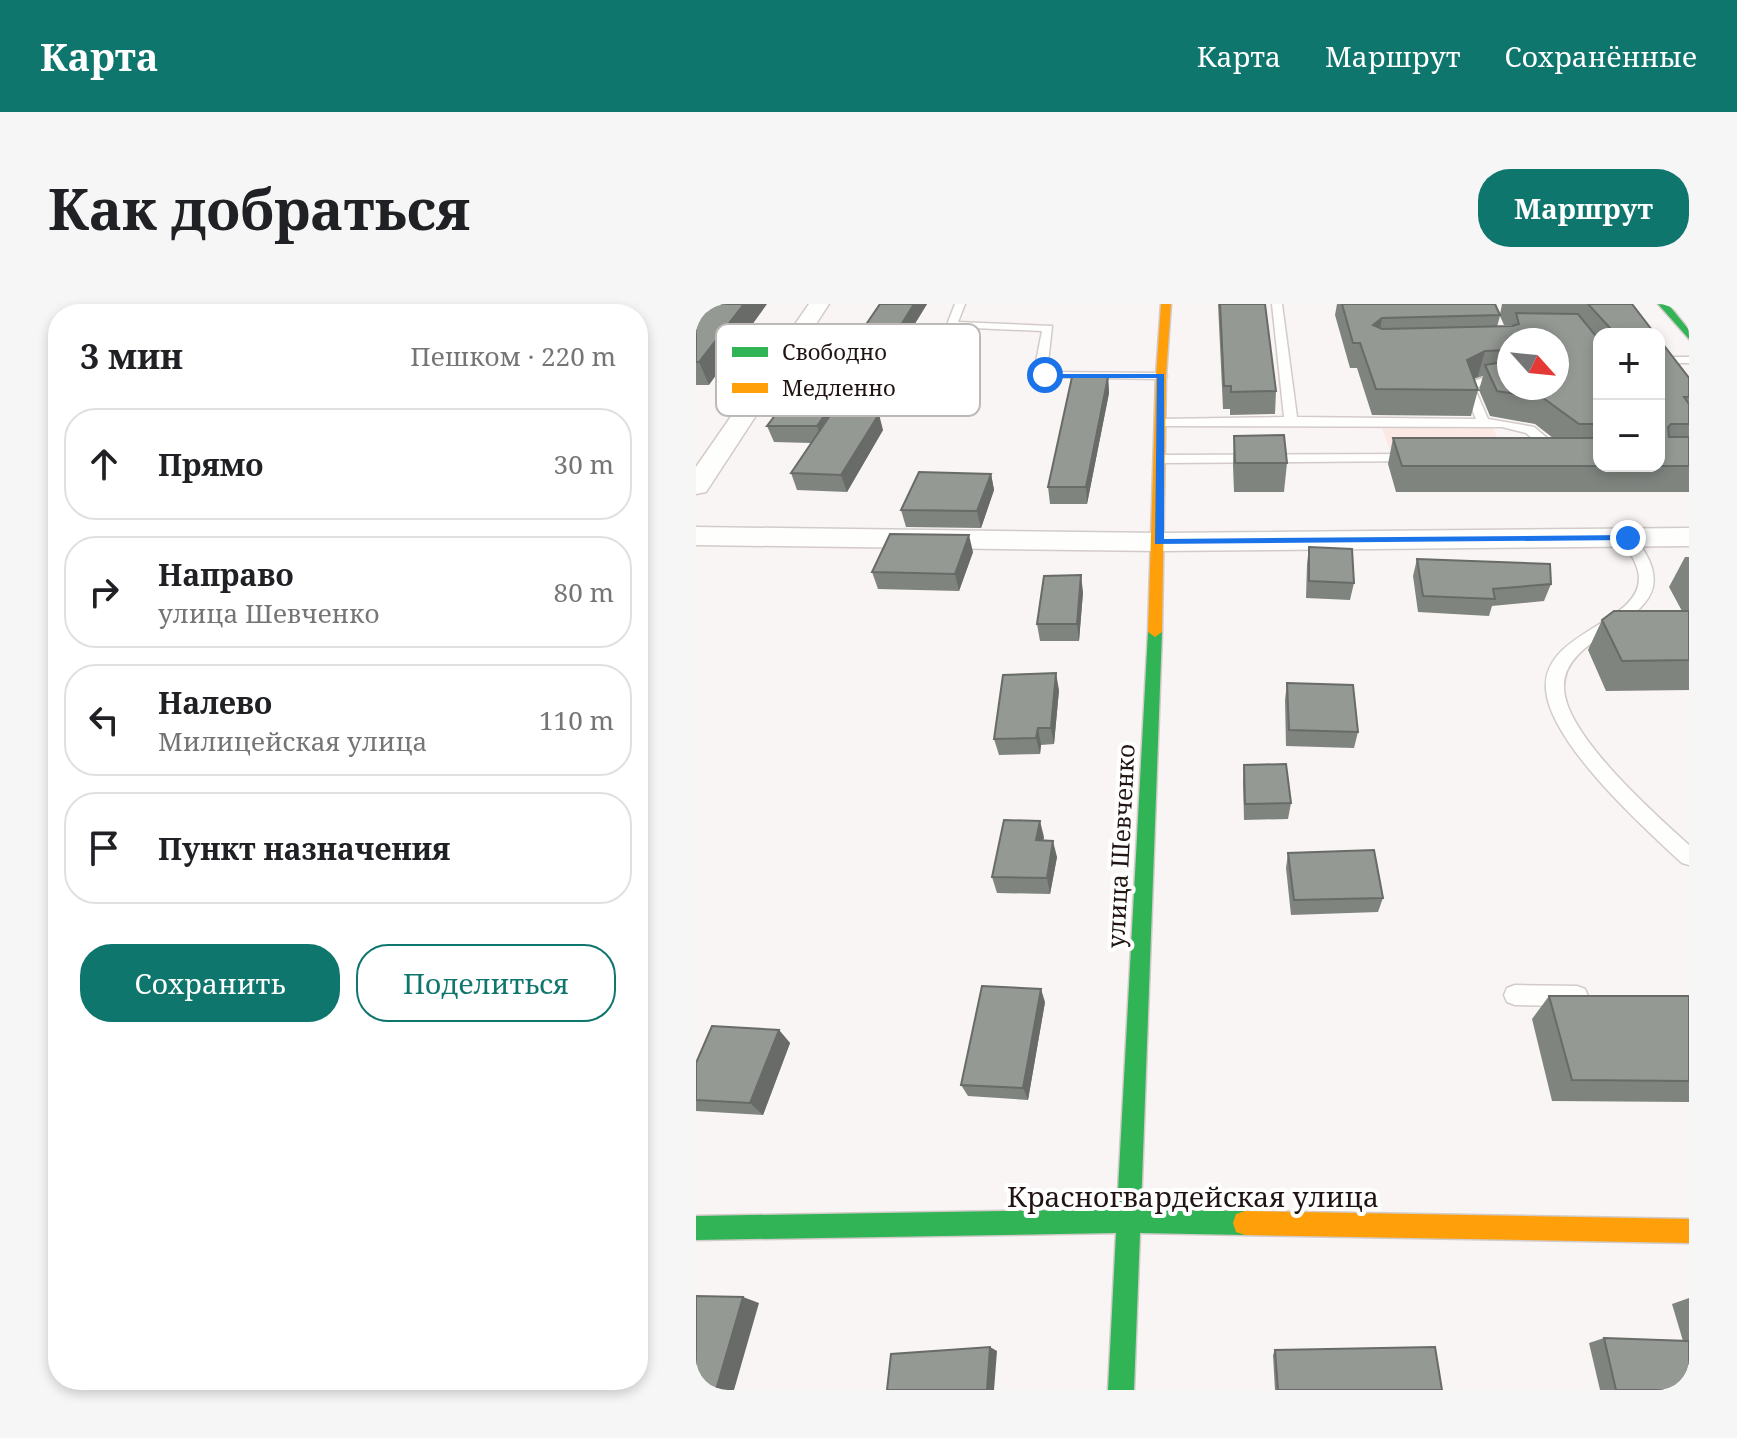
<!DOCTYPE html>
<html lang="ru">
<meta charset="utf-8">
<style>
:root{--surface:#fff;--page:#f6f6f6;--text:#202124;--muted:#757577;--line:#e0e0e0;--accent:#0f766e}
body{margin:0;font-family:"Noto Serif",serif;background:var(--page);color:var(--text)}
.controls{position:absolute;right:24px;top:24px;display:grid;overflow:hidden;border-radius:16px;box-shadow:0 4px 12px #0003}
.controls button{width:72px;height:72px;display:grid;place-items:center;padding:0;border:0;border-bottom:2px solid var(--line);background:var(--surface);color:var(--text);font:40px sans-serif}
.compass{position:absolute;left:801px;top:24px;width:72px;height:72px;border-radius:50%;background:var(--surface);box-shadow:0 4px 12px #0003;rotate:117deg}
.stop{position:absolute;width:24px;height:24px;margin:-18px;border:6px solid #1a73e8;border-radius:50%;background:#fff}
.stop.end{background:#1a73e8;border-color:#fff;box-shadow:0 2px 8px #0008}
.list{margin:0;padding:0;list-style:none}
h2{display:flex;justify-content:space-between;align-items:center;height:104px;margin:0;padding:0 32px;font-size:34px}
h2 small{font-size:26px;font-weight:400;color:var(--muted)}
.list li{display:grid;grid-template-columns:52px 1fr auto;gap:24px;align-items:center;box-sizing:border-box;height:112px;margin:0 16px 16px;padding:0 16px;border:2px solid var(--line);border-radius:32px}
.list b{display:block;font-size:30px;white-space:nowrap}
.list p{margin:0;font-size:26px;white-space:nowrap;color:var(--muted)}
.list em{font-size:26px;font-style:normal;color:var(--muted)}
.actions{display:flex;gap:16px;padding:24px 32px}
.actions a{flex:1;padding:18px 0;border:2px solid var(--accent);border-radius:32px;text-align:center;font-size:28px;color:var(--accent)}
.actions .main{background:var(--accent);color:#fff}
.icon{flex:none;width:44px;height:44px;fill:none;stroke:currentColor;stroke-width:2;stroke-linecap:round;stroke-linejoin:round}
.map{position:relative;flex:none;width:993px;height:1086px;overflow:hidden;border-radius:32px}
header{display:flex;align-items:center;gap:48px;box-sizing:border-box;height:112px;padding:0 40px;background:var(--accent);color:#fff}
header strong{font-size:38px}
nav{display:flex;gap:44px;margin-inline-start:auto;font-size:28px}
.intro{display:flex;align-items:center;justify-content:space-between;box-sizing:border-box;height:192px;padding:0 48px}
h1{margin:0;font-size:56px}
.button{padding:20px 36px;border-radius:32px;background:var(--accent);color:#fff;font-size:28px;font-weight:700}
main{display:flex;gap:48px;padding:0 48px}
aside{flex:1;background:var(--surface);border-radius:32px;box-shadow:0 4px 12px #0003}
.map>svg:first-child{display:block}
.green{fill:#fce9e5}
.lines{fill:none;stroke-linecap:round;stroke-linejoin:round}
.lane-casing{stroke:#d2cbc9;stroke-width:3}
.street-casing{stroke:#d2cbc9;stroke-width:3}
.fast-casing{stroke:#d2cbc9;stroke-width:3}
.slow-casing{stroke:#d2cbc9;stroke-width:3}
.lane{fill:#fefefd;fill-rule:evenodd}
.street{fill:#fefefd;fill-rule:evenodd}
.fast{fill:#30b455;fill-rule:evenodd}
.slow{fill:#ff9f0a;fill-rule:evenodd}
.wall{fill:#7f847f;fill-rule:evenodd}
.shaded-wall{fill:#686b68}
.building{fill:#949994;stroke:#686b68;stroke-width:2}
.route{fill:#1a73e8}
.labels{text-anchor:middle;dominant-baseline:central;stroke-width:8;stroke-linejoin:round;paint-order:stroke}
.street-label{font-size:24px;fill:#201512;stroke:#fff}
.near-street-label{font-size:28px;fill:#201512;stroke:#fff}
.key{fill:#fff;stroke:#bcb9b8;stroke-width:2}
.key-label{font-size:22px;fill:#201512}
</style>
<header>
<strong>Карта</strong>
<nav><a>Карта</a><a>Маршрут</a><a>Сохранённые</a></nav>
</header>
<div class="intro"><h1>Как добраться</h1><a class="button">Маршрут</a></div>
<main>
<aside>
<h2>3 мин<small>Пешком · 220 m</small></h2>
<ul class="list">
<li><svg class="icon" aria-label="ahead" viewBox="0 0 24 24"><path d="M12 20V5M6 11l6-6 6 6"/></svg><div><b>Прямо</b></div><em>30 m</em></li>
<li><svg class="icon" aria-label="right" viewBox="0 0 24 24"><path d="M7 20v-9h11M14 6l5 5-5 5"/></svg><div><b>Направо</b><p>улица Шевченко</p></div><em>80 m</em></li>
<li><svg class="icon" aria-label="left" viewBox="0 0 24 24"><path d="M17 20v-9H6M10 6l-5 5 5 5"/></svg><div><b>Налево</b><p>Милицейская улица</p></div><em>110 m</em></li>
<li><svg class="icon" aria-label="arrive" viewBox="0 0 24 24"><path d="M6 21V4h12l-3 4 3 4H6"/></svg><div><b>Пункт назначения</b></div></li>
</ul>
<div class="actions"><a class="main">Сохранить</a><a>Поделиться</a></div>
</aside>
<div class="map">
<svg width="993" height="1086" viewBox="0 0 993 1086">
<rect width="100%" height="100%" fill="#f9f5f4"/>
<path class="green" d="M796,123L806,142L693,144L686,124Z"/>
<g class="lines">
<defs>
<path id="lane" d="M259,0H269L262,18L356,22L351,68L465,69L471,72L465,75L345,73L338,68L346,27L255,23L252,18Z
M576,0H586L601,113L780,115L767,84C781,72 795,73 813,73V79L787,80L779,85L792,115L838,123L870,150L859,153L830,129L806,123L461,122L459,119L465,115L588,113Z
M963,53H993V59H963Z
M719,150L724,151V157L465,159L458,155L465,151Z
M932,230L937,231C945,242 955,255 957,269C967,320 866,330 868,384C869,431 959,510 993,541V561L986,559C947,523 855,440 850,386C845,327 945,320 943,273C942,259 932,246 925,234Z
M819,681L881,682L889,685L892,692L889,699L881,702L819,701L811,698L808,691L811,684Z"/>
<path id="street" d="M113,0H133L10,188L0,190V163Z
M0,223L463,229L993,224V242L463,247L0,241Z"/>
<path id="fast" d="M962,0H972L993,26V35Z
M459,323L466,328L445,905L549,907L558,910L561,919L558,928L549,931L444,929L438,1086H412L420,929L0,936V912L421,905L452,328Z"/>
<path id="slow" d="M465,0H475L470,72L466,328L459,333L452,328L460,72Z
M549,907L993,915V939L549,931L540,928L537,919L540,910Z"/>
</defs>
<use href="#lane" class="lane-casing"/>
<use href="#street" class="street-casing"/>
<use href="#fast" class="fast-casing"/>
<use href="#slow" class="slow-casing"/>
<use href="#lane" class="lane"/>
<use href="#street" class="street"/>
<use href="#fast" class="fast"/>
<use href="#slow" class="slow"/>
</g>
<path class="wall" d="M184,0H231L196,57L160,56L156,41Z
M522,0H569L580,87L579,110L534,111V105H527Z
M641,0H799L804,10L806,0H936L959,30H903V162L963,35L993,74V188H700L692,160L697,134H857L839,120L794,112L783,86L787,72L778,75L782,86L775,112L676,111L661,64H654L639,11ZM804,12L808,21H816V22L801,23ZM813,36L861,84H813Z
M0,6L13,81H0Z
M412,73L413,89L391,200H354L352,183Z
M164,82L146,110L187,126L151,188L101,186L95,169L115,139L78,138L71,122Z
M538,132L591,159L588,188H538L537,161Z
M295,170L298,186L285,224L210,223L205,206Z
M613,243L658,279L654,296L610,294L611,260Z
M277,248L263,287L182,285L176,268Z
M989,253H993V386L910,387L892,346L906,316L986,307L973,283Z
M721,255L855,280L848,297L796,302L793,312L722,308L717,272Z
M387,288L383,337H344L341,320Z
M591,379L662,428L658,444L590,442L589,396Z
M363,386L358,440L345,441L344,450L303,451L298,435Z
M548,461L595,499L592,515L548,516L547,477Z
M348,533L347,537L361,553L354,590L301,589L296,573Z
M592,549L687,594L682,608L595,611L590,564Z
M853,692H993V798L856,797L836,715Z
M349,698L332,796L272,792L265,781Z
M83,726L94,739L67,811L0,807V759Z
M993,994V1086H904L893,1039L908,1034L987,1037L976,1000Z
M579,1046L746,1086H579L577,1051Z"/>
<path class="shaded-wall" d="M48,0H71L13,81L3,58Z
M218,0H231L196,57L192,42Z
M686,14L682,38L677,21Z
M789,47L782,72L765,82L771,56Z
M159,67L164,82L127,139L121,122Z
M412,73L413,89L391,200L390,183Z
M183,110L187,126L151,188L145,171Z
M295,170L298,186L285,224L281,207Z
M273,231L277,248L263,287L259,270Z
M385,271L387,288L383,337L381,320Z
M360,369L363,386L358,440L355,424Z
M342,424L345,441L344,450L340,434Z
M344,517L348,533L344,552L340,536Z
M357,537L361,553L354,590L351,574Z
M345,685L349,698L332,796L327,784Z
M83,726L94,739L67,811L54,799Z
M47,993L63,999L38,1086H20Z
M294,1043L301,1047L298,1086H291Z"/>
<path class="building" d="M5,0H48L3,58H0V6Z
M184,0H218L192,42L156,41Z
M524,0H569L580,87L535,88V82H528Z
M646,0H799L804,11L686,14L677,21L686,25L816,22L823,20L820,9L882,10L899,31L903,33V120H883L847,94L801,87L789,61L813,57V84H861V36H813V46L789,47L771,56L782,86L680,85L664,39H657Z
M892,0H936L959,30H915L914,24Z
M963,35L993,74V93H988L993,100V120H975L972,123L973,133H993V162H963Z
M114,65L159,67L121,122H71Z
M376,73H412L390,183H352Z
M135,110H183L145,171L95,169Z
M588,131L591,159H539L538,132Z
M697,134H903V162H706Z
M223,168L295,170L281,207L205,206Z
M194,230L273,231L259,270L176,268Z
M613,243L656,245L658,279L613,277Z
M721,255L854,260L855,280L797,285L799,295L727,292Z
M385,271L381,320H341L348,272Z
M918,307H993V356L926,357L906,316Z
M360,369L355,424H342L340,434L298,435L307,371Z
M591,379L657,381L662,428L593,426Z
M590,460L595,499L549,500L548,461Z
M308,516L344,517L340,536L357,537L351,574L296,573Z
M678,546L687,594L598,596L592,549Z
M286,682L345,685L327,784L265,781Z
M853,692H993V777L876,776Z
M16,722L83,726L54,799L0,796V759Z
M0,992L47,993L20,1086H0Z
M908,1034L993,1037V1086H920Z
M294,1043L291,1086H191L195,1050Z
M739,1043L746,1086H582L579,1046Z"/>
<path class="route" d="M347,70H468V235L932,231L937,234L932,236L459,240L461,74H349Z"/>
<g class="labels">
<g class="street-label">
<text transform="translate(424 542) rotate(-87)">улица Шевченко</text>
</g>
<g class="near-street-label">
<text x="497" y="892">Красногвардейская улица</text>
</g>
</g>
<rect x="20" y="20" width="264" height="92" rx="12" class="key"/>
<rect x="36" y="43" width="36" height="10" fill="#30b455"/>
<rect x="36" y="79" width="36" height="10" fill="#ff9f0a"/>
<g class="key-label">
<text x="86" y="56">Свободно</text>
<text x="86" y="92">Медленно</text>
</g>
</svg>
<div class="controls">
<button>+</button>
<button>−</button>
</div>
<svg class="compass" viewBox="-18 -18 36 36"><path d="M0-13l5 13h-10z" fill="#e53935"/><path d="M0 13l5-13h-10z" fill="#757577"/></svg>
<div class="stop" style="left:349px;top:71px"></div>
<div class="stop end" style="left:932px;top:234px"></div>
</div>
</main>
